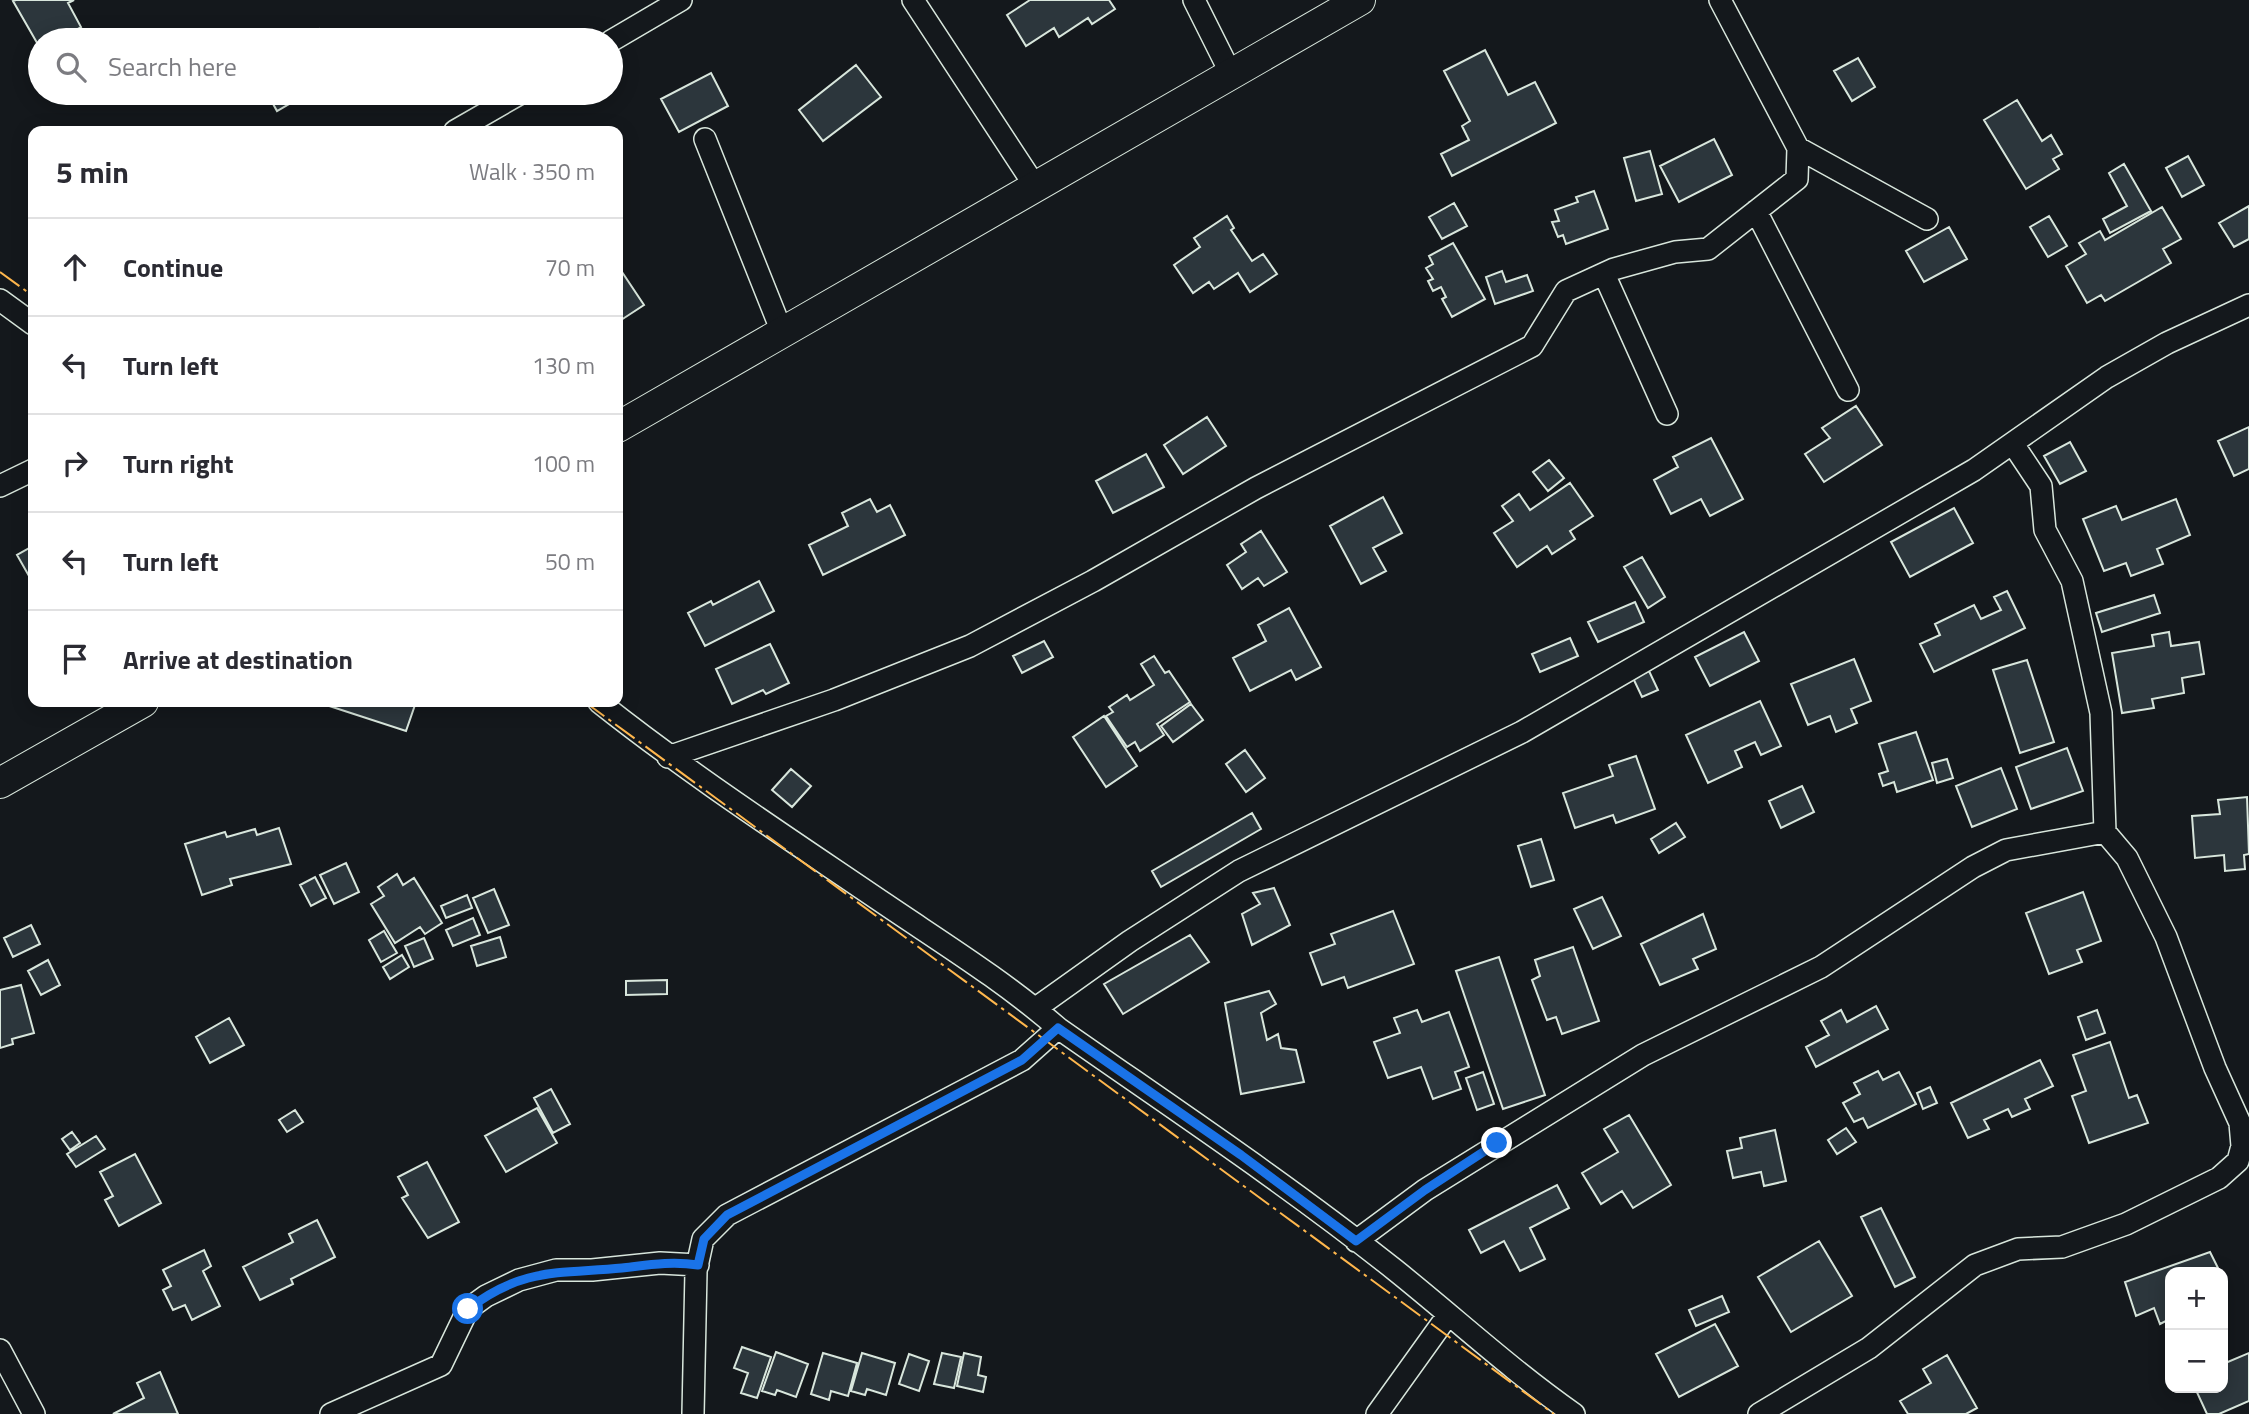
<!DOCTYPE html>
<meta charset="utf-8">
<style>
:root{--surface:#fff;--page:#f2f2f3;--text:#2b2b33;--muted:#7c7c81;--line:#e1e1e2}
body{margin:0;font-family:"Titillium Web",sans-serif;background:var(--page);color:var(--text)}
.controls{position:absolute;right:21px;bottom:21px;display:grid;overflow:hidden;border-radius:14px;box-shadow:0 4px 18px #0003}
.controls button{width:63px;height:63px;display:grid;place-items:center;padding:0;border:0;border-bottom:2px solid var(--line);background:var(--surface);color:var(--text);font:35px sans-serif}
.stop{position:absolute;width:21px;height:21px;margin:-16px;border:5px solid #1a73e8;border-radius:50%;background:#fff}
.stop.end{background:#1a73e8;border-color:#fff;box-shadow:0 2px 7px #0008}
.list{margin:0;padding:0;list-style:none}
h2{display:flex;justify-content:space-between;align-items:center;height:91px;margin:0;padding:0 28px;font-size:30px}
h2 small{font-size:23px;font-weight:400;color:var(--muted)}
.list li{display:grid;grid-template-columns:46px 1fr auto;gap:21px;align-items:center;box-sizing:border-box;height:98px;padding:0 28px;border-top:2px solid var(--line)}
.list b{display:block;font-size:26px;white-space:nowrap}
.list em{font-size:23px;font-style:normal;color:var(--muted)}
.icon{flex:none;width:38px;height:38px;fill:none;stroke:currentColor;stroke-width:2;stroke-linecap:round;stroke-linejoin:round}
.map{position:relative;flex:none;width:2249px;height:1414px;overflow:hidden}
.search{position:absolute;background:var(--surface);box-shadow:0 4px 18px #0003;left:28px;top:28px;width:595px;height:77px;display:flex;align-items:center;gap:18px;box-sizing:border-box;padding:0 24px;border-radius:38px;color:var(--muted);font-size:26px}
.panel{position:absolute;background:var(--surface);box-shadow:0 4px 18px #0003;left:28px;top:126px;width:595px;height:581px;border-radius:14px}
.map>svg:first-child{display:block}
.building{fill:#2c363c;stroke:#d8e6dc;stroke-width:2}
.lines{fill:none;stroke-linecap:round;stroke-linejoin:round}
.street-casing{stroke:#d8e6dc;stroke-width:24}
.secondary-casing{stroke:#d8e6dc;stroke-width:32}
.street{stroke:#14181c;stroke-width:21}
.secondary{stroke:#14181c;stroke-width:30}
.power{stroke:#ffb74d;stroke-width:2;stroke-dasharray:24 5 3.5 5;stroke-linecap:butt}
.route{stroke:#1a73e8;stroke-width:9}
</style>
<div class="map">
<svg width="2249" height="1414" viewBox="0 0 2249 1414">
<rect width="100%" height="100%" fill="#14181c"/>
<path class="building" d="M16,0H74L68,3L81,27L58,40H40V48L13,1Z
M1030,0H1109L1115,9L1092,24L1088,18L1059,37L1054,28L1026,46L1007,15Z
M319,29L326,40H301Z
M1485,50L1508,95L1535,82L1556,123L1452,176L1441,154L1469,140L1462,126L1470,121L1444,71Z
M1858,58L1875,87L1852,101L1834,71Z
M856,65L881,97L823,141L799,110Z
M711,73L728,106L679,132L661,99Z
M267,93H308L277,111Z
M2017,100L2042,141L2051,135L2062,154L2053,159L2059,169L2026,189L1984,120Z
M1714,139L1732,175L1679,202L1660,166Z
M1650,151L1662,194L1636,201L1624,158Z
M2188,156L2204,185L2182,197L2166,168Z
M2124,164L2151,211L2110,233L2103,219L2127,206L2109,173Z
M1594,191L1608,229L1566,244L1563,235L1558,237L1552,222L1559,221L1555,210L1578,202L1576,197Z
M1454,203L1467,226L1442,239L1429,217Z
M2249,206V239L2234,247L2219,223Z
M2162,207L2181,239L2163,249L2171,263L2105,301L2101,295L2087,303L2066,266L2086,254L2079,243L2100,231L2105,240Z
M1227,216L1234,228L1231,230L1252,261L1263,254L1277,274L1250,292L1238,273L1214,289L1209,282L1193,293L1174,265L1200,247L1194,238Z
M2049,216L2067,246L2048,257L2030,227Z
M1949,227L1967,259L1924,282L1906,251Z
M1453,243L1485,299L1452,317L1442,299L1446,297L1441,287L1433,291L1428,281L1433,279L1426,268L1433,264L1429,256Z
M618,266L644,305L618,322Z
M1502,271L1506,282L1527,275L1533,291L1495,304L1486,277Z
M1856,406L1882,445L1824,482L1805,454L1830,438L1822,428Z
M1207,417L1226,446L1183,474L1164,445Z
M2249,427V469L2234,476L2218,441Z
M1711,438L1743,499L1710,516L1701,499L1671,514L1654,480L1678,467L1673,457Z
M2070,442L2086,471L2060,484L2044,456Z
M1146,454L1164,487L1113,513L1096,481Z
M1549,460L1564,478L1548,491L1533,472Z
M1570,483L1593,516L1570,531L1575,539L1552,554L1547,546L1517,567L1494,533L1513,521L1502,506L1519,494L1530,510Z
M1383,497L1402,533L1373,548L1386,571L1361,584L1330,526Z
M870,499L877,512L890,505L905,535L823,575L809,545L848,526L842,513Z
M2176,499L2190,535L2157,549L2163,564L2131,576L2126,563L2104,571L2083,519L2116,506L2122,520Z
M1954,508L1973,543L1910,577L1891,542Z
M1261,531L1287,572L1264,586L1258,578L1242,589L1227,565L1246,552L1241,544Z
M33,546V583L17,555Z
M1642,557L1665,597L1648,608L1624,567Z
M759,581L774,611L705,646L688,613L711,601L713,605Z
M2007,591L2025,628L1934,672L1920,644L1940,635L1935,624L1974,605L1981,619L2001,610L1994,597Z
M2154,595L2160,613L2102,632L2096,613Z
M1635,602L1644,622L1598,642L1588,622Z
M1289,608L1321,667L1296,680L1291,670L1250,691L1233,658L1266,641L1258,625Z
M1744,632L1759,661L1710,686L1695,657Z
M2169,632L2171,646L2199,642L2204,674L2182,678L2184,693L2152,699L2154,708L2122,713L2112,653L2154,646L2152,635Z
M1570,638L1578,656L1540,672L1532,654Z
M1044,641L1053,657L1022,673L1013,656Z
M770,644L789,683L766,694L763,690L732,704L716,669Z
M1154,656L1165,673L1169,671L1190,702L1157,724L1164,735L1140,751L1135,742L1127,747L1106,716L1113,712L1109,707L1127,695L1130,700L1154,685L1141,664Z
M1854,659L1871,701L1851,709L1857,723L1836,732L1830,716L1808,725L1791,684Z
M2027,660L2054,742L2020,753L1993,670Z
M1649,671L1658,690L1642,697L1633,678Z
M1760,701L1781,746L1761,755L1755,742L1735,751L1742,767L1708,783L1686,735Z
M317,702H416L406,731Z
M1191,704L1203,720L1173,742L1161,726Z
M1104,716L1137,766L1106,787L1073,737Z
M1916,732L1933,780L1897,792L1894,782L1883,786L1879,774L1888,771L1879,744Z
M2067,748L2083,791L2031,809L2016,767Z
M1245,750L1265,778L1246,792L1226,764Z
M1636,756L1655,809L1616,823L1613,815L1575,828L1563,793L1613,776L1609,765Z
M1947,759L1953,778L1937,783L1932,763Z
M2001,768L2017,809L1972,827L1956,786Z
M791,769L811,786L792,807L772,790Z
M1802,786L1814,812L1781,828L1769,801Z
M2247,797L2249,854L2244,855L2245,869L2225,871L2224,855L2195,858L2192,816L2220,814L2218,800Z
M1252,813L1261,829L1161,887L1152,871Z
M1676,823L1685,837L1659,853L1651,839Z
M279,828L291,864L230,879L232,885L202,895L185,844L225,832L227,837L255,829L257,835Z
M1541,839L1554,880L1531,887L1518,846Z
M346,863L359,892L334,904L320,875Z
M397,874L403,885L414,878L442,923L425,934L420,927L395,943L371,904L384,896L378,887Z
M315,877L326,898L311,906L300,885Z
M1274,888L1290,925L1252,945L1242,914L1260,904L1253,893Z
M494,889L509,925L488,933L473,898Z
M2083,892L2101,941L2077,950L2082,962L2049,974L2026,913Z
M467,895L472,908L446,918L441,906Z
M1602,897L1621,936L1593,949L1574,909Z
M1393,911L1414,964L1348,988L1344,977L1322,985L1310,953L1335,944L1331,934Z
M1703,914L1716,949L1693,959L1698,969L1660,985L1641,944Z
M473,918L480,935L453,946L446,930Z
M31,925L40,944L13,957L4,938Z
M384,931L397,953L381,962L369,940Z
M1190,935L1209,962L1123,1014L1104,984Z
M500,937L506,957L477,966L471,946Z
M424,938L433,959L414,967L405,946Z
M1573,947L1599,1021L1562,1034L1556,1017L1547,1020L1532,980L1540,976L1535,960Z
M402,955L409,967L390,979L383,967Z
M1499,957L1545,1095L1503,1109L1456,971Z
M48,960L60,985L41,995L28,971Z
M667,980V994L626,995V981Z
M21,985L34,1033L12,1039L13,1044L0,1048V990Z
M1269,991L1276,1004L1261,1013L1267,1040L1278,1034L1281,1048L1296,1050L1304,1082L1241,1094L1225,1003Z
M1876,1006L1888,1029L1816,1067L1806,1047L1829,1035L1821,1021L1841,1010L1847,1022Z
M1417,1010L1422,1022L1449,1012L1469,1067L1455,1072L1461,1089L1433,1099L1421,1067L1388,1078L1374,1042L1400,1033L1394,1018Z
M2097,1010L2105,1033L2086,1040L2078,1017Z
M229,1018L244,1045L210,1063L196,1037Z
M2110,1042L2129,1098L2137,1095L2148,1123L2089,1143L2072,1096L2086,1091L2073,1055Z
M2040,1060L2053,1086L2025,1099L2030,1109L2012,1117L2008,1109L1984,1120L1989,1129L1968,1138L1951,1103Z
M1878,1071L1883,1080L1899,1072L1916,1104L1868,1128L1863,1118L1854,1122L1843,1103L1860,1094L1854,1083Z
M1483,1072L1494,1104L1477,1110L1466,1078Z
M1930,1087L1937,1103L1923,1109L1917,1093Z
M551,1089L570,1124L553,1133L534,1098Z
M537,1108L557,1143L506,1172L485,1136Z
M295,1110L303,1122L287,1132L279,1120Z
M1629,1115L1671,1185L1633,1208L1622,1191L1601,1204L1582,1173L1618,1152L1604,1129Z
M1846,1128L1856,1142L1837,1154L1828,1140Z
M1775,1130L1786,1181L1764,1186L1761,1172L1733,1178L1727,1151L1742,1148L1740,1138Z
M72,1132L80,1143L70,1150L62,1139Z
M96,1136L105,1149L76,1167L67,1154Z
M135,1154L161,1203L119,1226L105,1200L113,1196L100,1172Z
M427,1162L459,1222L428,1238L402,1198L408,1195L398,1177Z
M1557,1185L1569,1208L1530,1228L1545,1259L1520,1271L1504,1241L1481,1253L1469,1230Z
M1881,1208L1915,1277L1895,1287L1861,1217Z
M317,1220L335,1257L291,1279L293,1284L260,1300L243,1267L293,1242L289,1234Z
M1819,1241L1852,1296L1791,1332L1758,1277Z
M204,1250L211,1266L203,1271L220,1306L192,1320L185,1305L173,1310L163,1290L171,1286L163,1270Z
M2210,1252L2220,1272H2170V1319L2160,1324L2154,1308L2136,1316L2125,1282Z
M1722,1296L1729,1312L1696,1326L1689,1310Z
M1715,1324L1738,1366L1679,1397L1656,1354Z
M742,1347L771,1357L757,1398L741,1393L748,1373L734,1368Z
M776,1352L808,1364L796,1397L777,1390L775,1395L762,1391Z
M823,1353L857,1363L848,1396L831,1391L829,1400L811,1394Z
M862,1353L895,1363L886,1395L867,1389L865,1395L851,1391Z
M942,1353L961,1357L954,1388L934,1384Z
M964,1353L981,1357L978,1375L986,1377L983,1392L957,1386Z
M2249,1353V1401L2219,1414H2207L2195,1388H2223V1364Z
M909,1354L929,1361L919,1391L899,1384Z
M1947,1355L1977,1408L1966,1414H1908L1900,1401L1931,1383L1923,1369Z
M160,1372L178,1414H113L144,1398L137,1383Z"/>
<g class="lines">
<defs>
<path id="street" d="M913,0L1035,186
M1194,0L1231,74
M611,41L681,0
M455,131L521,93
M705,139L782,332
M1798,148L1927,219
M1756,211L1848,390
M1604,274L1667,414
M0,300L33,324
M0,486L33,470
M599,702C691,775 788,838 885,904C944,944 1004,981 1058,1028L1022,1060L727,1215L703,1239L696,1271L693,1414
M668,757L834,700L970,646L1093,581L1256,488L1532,346L1566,291L1614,269L1675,252L1708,249L1797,179L1798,148L1720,0
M1036,1008L1130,941L1239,871L1522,732L1974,470L2107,377L2167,343L2249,305
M1058,1028C1171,1107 1287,1184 1395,1270C1455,1318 1511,1370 1574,1414
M1356,1241L1425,1190L1643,1055L1821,967L1973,867L2006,850L2105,832
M0,1350L34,1414
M331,1414L441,1365L468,1309L486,1296L519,1280L556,1270H592L660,1263L698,1265
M1377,1414L1448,1315
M1759,1414L1869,1348L1975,1265L2018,1249L2062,1247L2126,1224L2219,1178L2238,1161L2242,1146L2240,1123L2215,1068L2166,937L2127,858L2105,832L2101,713L2072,581L2045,530L2041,486L2013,444"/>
<path id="secondary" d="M618,427L1360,0
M0,783L143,702"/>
</defs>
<use href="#street" class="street-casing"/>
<use href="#secondary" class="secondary-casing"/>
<use href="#street" class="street"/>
<use href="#secondary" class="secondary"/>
<path class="power" d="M0,272L33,296
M585,702L1554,1414"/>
</g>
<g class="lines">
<path class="route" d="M468,1309C523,1267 559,1274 622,1268C648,1265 671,1261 698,1265L704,1239L727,1215L1022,1060L1058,1028L1241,1155L1356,1241L1425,1190L1497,1143"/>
</g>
</svg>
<div class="controls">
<button>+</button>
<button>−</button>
</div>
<div class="stop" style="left:468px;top:1309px"></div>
<div class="stop end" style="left:1497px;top:1143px"></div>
<div class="search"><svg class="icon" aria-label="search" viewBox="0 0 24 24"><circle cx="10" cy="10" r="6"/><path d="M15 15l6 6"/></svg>Search here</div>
<section class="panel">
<h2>5 min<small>Walk · 350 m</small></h2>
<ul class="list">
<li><svg class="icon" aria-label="ahead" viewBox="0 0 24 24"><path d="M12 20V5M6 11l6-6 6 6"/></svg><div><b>Continue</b></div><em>70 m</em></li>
<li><svg class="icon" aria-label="left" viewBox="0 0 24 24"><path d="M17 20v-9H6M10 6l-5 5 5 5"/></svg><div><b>Turn left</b></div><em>130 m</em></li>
<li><svg class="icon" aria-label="right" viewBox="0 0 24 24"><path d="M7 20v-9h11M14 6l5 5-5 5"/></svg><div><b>Turn right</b></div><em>100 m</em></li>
<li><svg class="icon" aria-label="left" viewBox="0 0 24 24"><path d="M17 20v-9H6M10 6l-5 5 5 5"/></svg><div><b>Turn left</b></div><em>50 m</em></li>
<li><svg class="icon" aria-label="arrive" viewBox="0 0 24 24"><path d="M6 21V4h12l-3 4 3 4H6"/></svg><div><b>Arrive at destination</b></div></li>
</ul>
</section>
</div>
